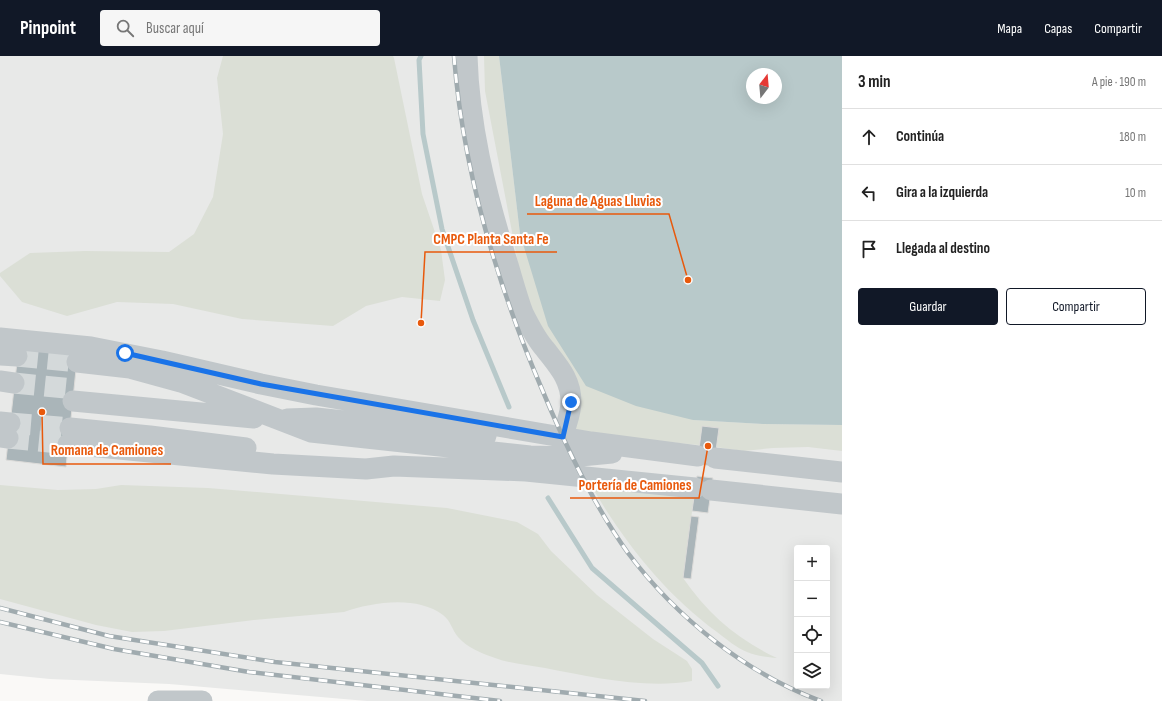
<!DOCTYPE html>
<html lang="es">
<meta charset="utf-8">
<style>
:root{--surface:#fff;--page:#f6f6f6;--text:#222;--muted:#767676;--line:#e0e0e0;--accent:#111827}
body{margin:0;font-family:"Sofia Sans Condensed",sans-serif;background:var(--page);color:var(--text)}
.controls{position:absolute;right:12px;bottom:12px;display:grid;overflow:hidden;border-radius:4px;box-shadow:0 4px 16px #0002}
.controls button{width:36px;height:36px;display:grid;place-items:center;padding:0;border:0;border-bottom:1px solid var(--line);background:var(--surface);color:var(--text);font:20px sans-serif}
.compass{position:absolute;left:746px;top:12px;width:36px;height:36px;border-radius:50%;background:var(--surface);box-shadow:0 4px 16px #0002;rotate:16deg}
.stop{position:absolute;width:12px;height:12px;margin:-9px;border:3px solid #1a73e8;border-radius:50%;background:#fff}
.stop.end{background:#1a73e8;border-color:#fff;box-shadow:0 1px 4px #0008}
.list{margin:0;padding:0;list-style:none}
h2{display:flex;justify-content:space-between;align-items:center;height:52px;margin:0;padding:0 16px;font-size:17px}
h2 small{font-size:13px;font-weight:400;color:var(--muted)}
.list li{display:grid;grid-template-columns:26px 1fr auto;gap:12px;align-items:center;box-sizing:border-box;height:56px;padding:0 16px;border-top:1px solid var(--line)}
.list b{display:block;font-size:15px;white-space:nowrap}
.list em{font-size:13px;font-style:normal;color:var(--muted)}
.actions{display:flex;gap:8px;padding:12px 16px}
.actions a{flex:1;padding:9px 0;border:1px solid var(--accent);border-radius:4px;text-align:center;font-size:14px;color:var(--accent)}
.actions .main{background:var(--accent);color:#fff}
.icon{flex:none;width:22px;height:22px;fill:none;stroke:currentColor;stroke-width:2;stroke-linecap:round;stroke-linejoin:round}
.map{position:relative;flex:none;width:842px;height:645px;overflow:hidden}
header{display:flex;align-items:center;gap:24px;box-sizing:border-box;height:56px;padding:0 20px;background:var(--accent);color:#fff}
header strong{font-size:19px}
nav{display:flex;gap:22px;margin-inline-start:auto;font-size:14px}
.search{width:280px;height:36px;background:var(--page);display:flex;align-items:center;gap:10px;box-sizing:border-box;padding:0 14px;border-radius:4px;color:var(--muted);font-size:15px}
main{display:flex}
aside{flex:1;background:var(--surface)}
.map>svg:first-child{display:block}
.built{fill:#e8e9e8;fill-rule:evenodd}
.green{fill:#dbdfd6}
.water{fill:#b8c9ca;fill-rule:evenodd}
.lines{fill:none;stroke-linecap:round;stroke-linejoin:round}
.stream{stroke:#b8c9ca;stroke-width:5}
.building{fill:#aab5b9;stroke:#dcdbd9}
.minor-tunnel{stroke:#d4d9da;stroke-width:21;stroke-dasharray:21 10;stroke-linecap:butt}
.minor{stroke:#c1c7ca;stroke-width:21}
.rail-casing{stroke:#a0abaf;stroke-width:4.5}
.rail{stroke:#fff;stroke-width:3;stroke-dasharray:9;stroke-linecap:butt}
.route{stroke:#1a73e8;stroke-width:5}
.leader{fill:none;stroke:#e8590c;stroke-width:1.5}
.callout-dot{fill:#e8590c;stroke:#fff;stroke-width:1.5}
.callout-label{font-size:15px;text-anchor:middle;font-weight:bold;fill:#e8590c;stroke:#fff;stroke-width:4;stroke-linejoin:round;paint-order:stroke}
</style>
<header>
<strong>Pinpoint</strong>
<div class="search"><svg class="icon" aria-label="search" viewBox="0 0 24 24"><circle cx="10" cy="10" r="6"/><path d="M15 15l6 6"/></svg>Buscar aquí</div>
<nav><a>Mapa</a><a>Capas</a><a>Compartir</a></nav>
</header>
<main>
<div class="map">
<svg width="842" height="645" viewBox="0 0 842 645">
<rect width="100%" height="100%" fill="#faf9f7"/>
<path class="built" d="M0,0H842V645H367L169,628L50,623L0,618ZM752,18H776V42H752ZM797,492H827V630H797Z"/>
<path class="green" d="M223,0H393L394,2L422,138L441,194L445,224L440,245L402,241L366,250L333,270L242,263L173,248L117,246L67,260L22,246L0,220V217L30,197L85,195L169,196L194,178L213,141L223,78L217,22Z
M484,0H499L520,178L693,364L763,368L842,369V395L808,391L773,392L743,395L716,391L718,372L702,370L699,389L573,377V364L521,223L485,35Z
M0,429L58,434L96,433L121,429L208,432L447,452L517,466L538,478L551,495L597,539L653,583L687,605L692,613V625C645,633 591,621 545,612C528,609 511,608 495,602C483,598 466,591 458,581C452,574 451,565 443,559C417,539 372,546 344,556L254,564L164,575L132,576L96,569L0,543Z
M592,431L694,441L683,522C708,558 738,584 777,602C768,601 756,600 747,596C737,592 726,583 717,576C665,538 624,486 592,431Z"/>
<path class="water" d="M499,0H842V369L763,368L693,364L636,350L586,330L548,270L520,178ZM752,18H776V42H752Z"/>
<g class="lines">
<path class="stream" d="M421,0L419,4L423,78L442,173L473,264L509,351
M548,442L592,512L702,607L718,630"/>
</g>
<path class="building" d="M19,288L78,294L66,411L6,404Z
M702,370L719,372L714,410L697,408Z
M697,420L713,422L708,457L692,455Z
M691,460L699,461L691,523L683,522Z"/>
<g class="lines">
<path class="minor-tunnel" d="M17,300L77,306
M14,327L74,333
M10,367L70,372
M8,382L68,388"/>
<path class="minor" d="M467,0C469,68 485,134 505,199C511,218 516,238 523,257C529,269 536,283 545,293C558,310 571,323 571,346C571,358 565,370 563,381
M0,282L91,291L162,305L261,328L316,339L591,386L698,400
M0,299L17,300
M77,306L130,312L181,326L311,376L530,400L570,401L612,397
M0,325L14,327
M73,345L254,362
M287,363L316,362L486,380
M0,366L10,367
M70,372L150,380L246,392
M0,381L8,382
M68,388L273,408L366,413L394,410L526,415L695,432
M715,402L842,416
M711,434L842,448
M158,645H202"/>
<defs>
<path id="rail" d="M454,0C463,117 498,231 544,338C567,393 593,448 628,497C676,561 745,617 821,645
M0,552L109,580L275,606L645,645
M0,566L114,593L249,616L500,645"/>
</defs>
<use href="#rail" class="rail-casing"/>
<use href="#rail" class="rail"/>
</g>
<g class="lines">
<path class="route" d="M125,297L261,328L563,381L571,346"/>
</g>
<path class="leader" d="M688 224L669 158H527M421 267L425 196H557M42 356L43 408H171M708 390L699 442H570"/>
<g class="callout-dot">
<circle cx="688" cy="224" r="4"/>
<circle cx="421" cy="267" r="4"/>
<circle cx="42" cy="356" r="4"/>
<circle cx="708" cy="390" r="4"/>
</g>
<g class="callout-label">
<text x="598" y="150">Laguna de Aguas Lluvias</text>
<text x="491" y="188">CMPC Planta Santa Fe</text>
<text x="107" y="399">Romana de Camiones</text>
<text x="635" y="434">Portería de Camiones</text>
</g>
</svg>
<div class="controls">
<button>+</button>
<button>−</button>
<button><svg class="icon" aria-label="locate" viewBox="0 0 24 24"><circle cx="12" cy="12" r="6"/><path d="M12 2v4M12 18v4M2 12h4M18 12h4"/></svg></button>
<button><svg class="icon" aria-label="layers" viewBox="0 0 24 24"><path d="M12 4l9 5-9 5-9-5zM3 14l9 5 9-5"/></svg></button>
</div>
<svg class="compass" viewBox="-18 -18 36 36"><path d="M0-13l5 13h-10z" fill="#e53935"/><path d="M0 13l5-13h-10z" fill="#767676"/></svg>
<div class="stop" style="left:125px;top:297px"></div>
<div class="stop end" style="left:571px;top:346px"></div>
</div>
<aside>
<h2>3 min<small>A pie · 190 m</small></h2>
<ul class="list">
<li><svg class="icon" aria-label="ahead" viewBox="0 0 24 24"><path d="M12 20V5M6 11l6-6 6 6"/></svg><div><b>Continúa</b></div><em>180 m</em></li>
<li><svg class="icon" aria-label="left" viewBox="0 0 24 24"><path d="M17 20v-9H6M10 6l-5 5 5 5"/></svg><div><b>Gira a la izquierda</b></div><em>10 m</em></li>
<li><svg class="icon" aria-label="arrive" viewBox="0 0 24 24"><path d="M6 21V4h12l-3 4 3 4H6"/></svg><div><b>Llegada al destino</b></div></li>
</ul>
<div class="actions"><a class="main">Guardar</a><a>Compartir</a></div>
</aside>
</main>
